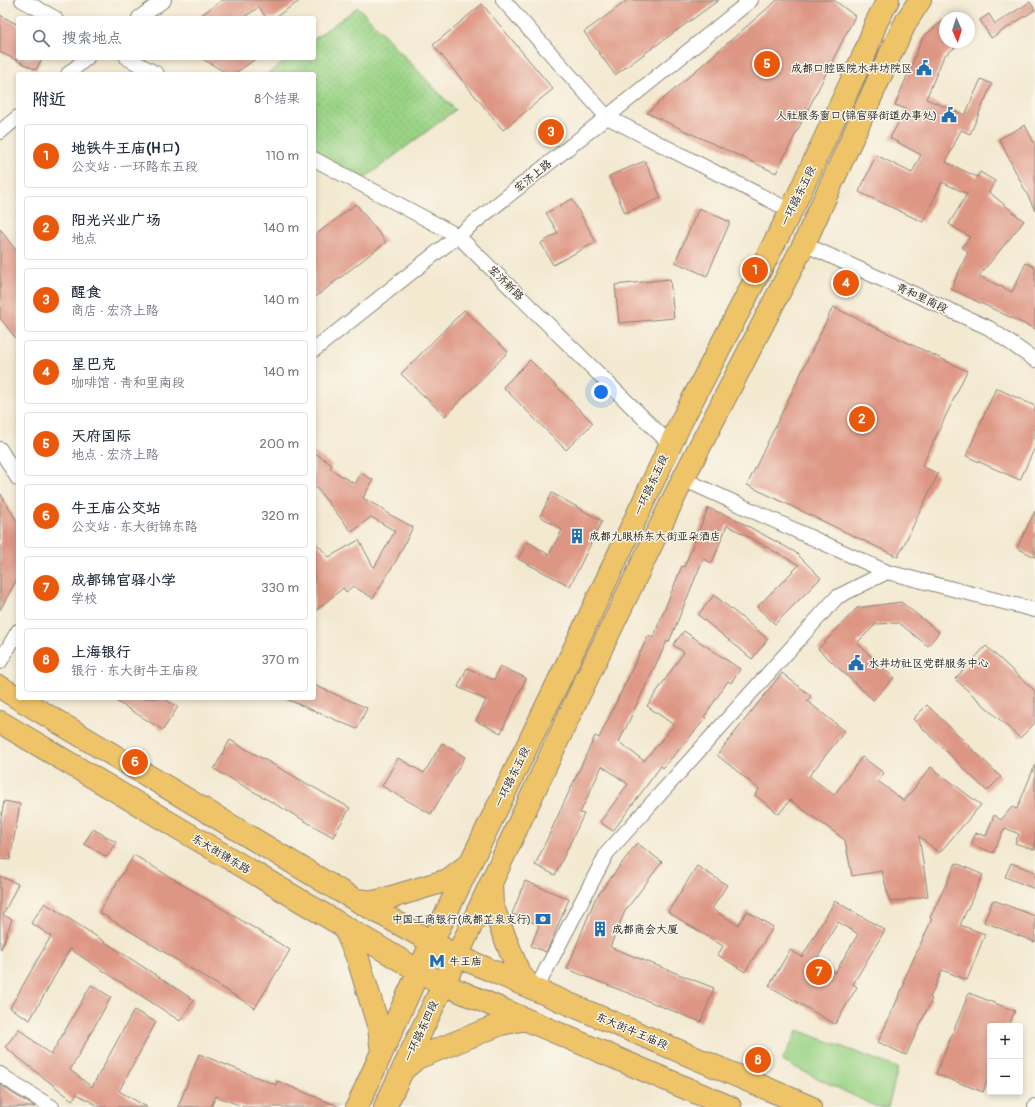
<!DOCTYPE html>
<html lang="zh">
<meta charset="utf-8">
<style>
:root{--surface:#fff;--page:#f2f2f3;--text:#1f2937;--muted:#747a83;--line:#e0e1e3;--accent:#ea580c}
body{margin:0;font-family:Pangolin,"LXGW WenKai TC",sans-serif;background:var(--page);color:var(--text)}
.controls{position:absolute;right:12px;bottom:12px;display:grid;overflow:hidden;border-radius:4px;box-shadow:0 2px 6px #0003}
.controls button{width:36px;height:36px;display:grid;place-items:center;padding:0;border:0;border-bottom:1px solid var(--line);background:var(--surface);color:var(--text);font:20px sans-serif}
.compass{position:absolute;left:939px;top:12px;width:36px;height:36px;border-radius:50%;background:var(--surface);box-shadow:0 2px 6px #0003;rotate:177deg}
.you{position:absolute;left:601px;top:392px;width:14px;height:14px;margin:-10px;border:3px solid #fff;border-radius:50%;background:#1a73e8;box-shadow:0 0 0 6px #1a73e833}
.badge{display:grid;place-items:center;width:26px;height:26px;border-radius:50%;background:var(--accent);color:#fff;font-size:13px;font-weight:700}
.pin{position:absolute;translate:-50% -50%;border:2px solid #fff;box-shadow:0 1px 4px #0006}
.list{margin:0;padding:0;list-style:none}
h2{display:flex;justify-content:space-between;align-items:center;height:52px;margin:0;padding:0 16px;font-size:17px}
h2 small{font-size:13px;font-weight:400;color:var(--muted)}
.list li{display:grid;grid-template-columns:26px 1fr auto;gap:12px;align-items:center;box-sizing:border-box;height:64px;margin:0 8px 8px;padding:0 8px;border:1px solid var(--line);border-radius:4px}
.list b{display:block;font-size:15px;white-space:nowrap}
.list p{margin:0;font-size:13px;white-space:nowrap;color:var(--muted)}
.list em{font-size:13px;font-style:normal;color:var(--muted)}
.icon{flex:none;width:22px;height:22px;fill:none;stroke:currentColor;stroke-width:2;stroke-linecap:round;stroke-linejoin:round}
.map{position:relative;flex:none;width:1035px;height:1107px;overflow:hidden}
.search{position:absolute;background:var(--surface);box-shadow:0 2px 6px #0003;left:16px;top:16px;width:300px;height:44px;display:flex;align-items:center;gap:10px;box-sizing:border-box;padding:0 14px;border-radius:4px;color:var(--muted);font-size:15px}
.panel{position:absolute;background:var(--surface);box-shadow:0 2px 6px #0003;left:16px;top:72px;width:300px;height:628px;border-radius:4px}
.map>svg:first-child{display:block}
.grass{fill:url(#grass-dots);stroke:#5b7850}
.pitch{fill:#9ad385;stroke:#5b7850}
.building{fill:#de9684;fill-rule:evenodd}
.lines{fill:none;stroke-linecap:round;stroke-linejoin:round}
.minor-casing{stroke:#888276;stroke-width:16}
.primary-casing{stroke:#888276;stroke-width:24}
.minor{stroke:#fff;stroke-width:14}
.primary{stroke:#efc469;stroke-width:22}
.labels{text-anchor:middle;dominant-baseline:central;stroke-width:3;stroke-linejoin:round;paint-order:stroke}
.poi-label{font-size:11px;fill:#1c1c1c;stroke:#fbf7ec;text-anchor:start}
.street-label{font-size:11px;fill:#1c1c1c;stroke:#fbf7ec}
</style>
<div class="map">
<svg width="1035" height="1107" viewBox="0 0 1035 1107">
<defs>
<pattern id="grass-dots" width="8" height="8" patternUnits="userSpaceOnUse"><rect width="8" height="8" fill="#9ad385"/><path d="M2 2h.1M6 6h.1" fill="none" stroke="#84b572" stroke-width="1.8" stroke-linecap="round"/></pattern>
</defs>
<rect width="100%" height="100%" fill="#fbf7ec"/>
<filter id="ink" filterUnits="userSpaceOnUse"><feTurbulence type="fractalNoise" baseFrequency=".025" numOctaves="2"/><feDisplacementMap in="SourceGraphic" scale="8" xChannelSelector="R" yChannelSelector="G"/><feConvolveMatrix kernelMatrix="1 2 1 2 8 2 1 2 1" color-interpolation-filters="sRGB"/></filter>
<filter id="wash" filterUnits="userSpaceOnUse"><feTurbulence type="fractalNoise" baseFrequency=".012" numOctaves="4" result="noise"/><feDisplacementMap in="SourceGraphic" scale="16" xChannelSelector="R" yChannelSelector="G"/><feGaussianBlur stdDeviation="0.9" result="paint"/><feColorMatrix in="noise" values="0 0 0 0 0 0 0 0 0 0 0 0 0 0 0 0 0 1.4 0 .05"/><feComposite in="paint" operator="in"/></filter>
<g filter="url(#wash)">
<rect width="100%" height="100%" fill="#f3e9d1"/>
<path class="grass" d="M358,7L455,110L357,184L314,152V74H267L289,58H314V39Z"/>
<path class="pitch" d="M798,1030L898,1068L888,1107H877L782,1061Z"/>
<g id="blocks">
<path class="building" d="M222,0H301L274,18H266L259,7L243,18H197Z
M628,0H719L615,75L584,32Z
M777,0H834L855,16L776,173L647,113Z
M1030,2L1035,10L991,38L980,20L989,14L995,24Z
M482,4L553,89L503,130L433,45Z
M0,15L18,25V58H42L36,70L0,52Z
M945,19V42H962L944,56L926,99L965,115L981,79L992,84L970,134L961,130L946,162L977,177L980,172L995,181L989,192L1024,221L979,276L1012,292L1026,263L1035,267V329L951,289L968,252L962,247L970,237L949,224L967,194L942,182L923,222L859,192L876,155L912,173L921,155L890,138L906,109L895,105L923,37Z
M201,58H257L234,74H228Z
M1025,125L1035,145V210L999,139Z
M645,161L661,198L625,213L609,176Z
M572,199L596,242L553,265L541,243L558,233L546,213Z
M356,204L386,242L314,298V236Z
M699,208L730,222L707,276L675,262Z
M0,229L18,253V341L0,318Z
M670,279L674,318L619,323L615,285Z
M833,307L967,371L922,466L938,474L898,557L747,485Z
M464,310L508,352L445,416L401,374Z
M530,360L593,423L566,450L503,387Z
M996,388L1035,406V447L1020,480L966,456Z
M314,452L332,465L330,469L355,484L361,473L373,480L363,498L386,511L385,512L413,527L396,561L373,598L353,586L346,592L343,588L314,612V541L329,557L359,540L374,568L395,531L371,517L352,532L314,485Z
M0,493L18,523V577L0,610Z
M552,493L602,521L570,586L518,559L528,542L549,555L562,530L540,516Z
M708,508L733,518L795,552L821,578L775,624L757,607L799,565L727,525L712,563L703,559L669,642L667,641L619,742L644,761L674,725L647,706L684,652L673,645L684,631L740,669L731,683L728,681L704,717L706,718L663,768L661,766L613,831L600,822L628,784L602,766L580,813L584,814L555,875L535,865L595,736L599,738L648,636L653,638L682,566L684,567Z
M1035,511V557L1017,548Z
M714,595L768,639L752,659L698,615Z
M901,602L939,632L928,646L899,623L876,624L857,643L894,678L873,700L818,649L857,608Z
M986,646L1035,691V723L1020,738L955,679Z
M500,666L526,678L501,733L476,721L486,700L458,687L467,668L494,680Z
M782,673L811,696L807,701L845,731L809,776L834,795L862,757L884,773L878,781L904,801L931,767L981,805L939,853L919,836L928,896L890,902L882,871L852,876L845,840L790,800L779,814L755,795L759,789L717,755Z
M314,685L367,708L357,729L284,698H314Z
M111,698H163L178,707L163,730Z
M927,705L1001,777L987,791L913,719Z
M230,740L350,808L333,837L214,769Z
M442,743L465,757L431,814L382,786L398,758L424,773Z
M1035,765V850L1015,843L1019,834L1005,828L993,853L971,844L976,833L986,836L994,815L1001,820L1012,807L1017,809Z
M4,801L20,804L10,860L0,859V824Z
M93,829L116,842L107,857L84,844Z
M637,843L662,862L625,911L610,947L714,988L701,1022L567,969L595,899Z
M134,855L290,950L255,1008L99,912Z
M956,863L983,875L960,925L985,934L967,980L942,970L930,998L932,999L906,1055L878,1042L905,983L903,982L932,919L930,918Z
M1011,863L1035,872V889L1005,877Z
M697,866L727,885L712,909L738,925L747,911L773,927L745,972L718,955L723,946L668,912Z
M0,876L18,884L3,915L12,919L1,949L0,948Z
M525,881L569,899L553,937L546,952L531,946L539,925L512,914Z
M993,900L1035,916V942L984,922Z
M835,901L885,930L853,984L857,987L835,1024L769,986L790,950L802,957ZM838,922L858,934L835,973L815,962Z
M45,903L194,1000L180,1021L70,949L30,1020L10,1008L51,936L31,923Z
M91,985L111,997L70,1070L92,1087L134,1010L156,1022L119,1091L147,1107H100L77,1094L72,1100L5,1047L19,1029L51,1055Z
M969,993L1015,1011L1009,1026H990V1073L983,1092L936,1074Z
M199,1054L276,1085L277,1081L340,1107H244L216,1096L211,1107H178Z
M0,1084L12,1093L35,1107H0Z"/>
</g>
</g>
<g filter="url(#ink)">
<use href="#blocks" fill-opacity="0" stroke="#888276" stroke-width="1"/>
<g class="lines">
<defs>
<path id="minor" d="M22,0L55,18
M503,0L607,117L791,211
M139,18L164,0
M127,58L157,74
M68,74L87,58
M0,132L18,117
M314,159L458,236L670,444
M804,244L989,328L1035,360
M314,350L607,117L751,0
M0,449L18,479
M683,479L887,572L1035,610
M0,662L18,631
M536,989L607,853L837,597L887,572
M0,1074L17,1086L52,1107
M1035,1107V1106"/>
<path id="primary" d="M0,687L18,698
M18,698L340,891L457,956L810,1107
M0,722L419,971L443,984L730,1107
M491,884L492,905L519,973L531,987
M356,900L375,902L448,880L469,864
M344,927L358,959L379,1028L382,1052
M403,1070L417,1058L501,1024L525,1019
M357,1107L432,942L565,668L682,420L791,211L866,50L876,23L888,0
M385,1107L457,956L576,701L683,479L804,244L889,57L907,20L920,0"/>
</defs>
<use href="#minor" class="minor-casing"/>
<use href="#primary" class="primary-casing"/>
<use href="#minor" class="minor"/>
<use href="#primary" class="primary"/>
</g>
</g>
<defs>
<symbol id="civic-bare" viewBox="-9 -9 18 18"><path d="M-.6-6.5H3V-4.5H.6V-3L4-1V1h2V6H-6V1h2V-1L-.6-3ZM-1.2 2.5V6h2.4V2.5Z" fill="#1f6fb2" stroke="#fbf7ec" stroke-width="2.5" paint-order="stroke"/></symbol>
<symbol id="building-bare" viewBox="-9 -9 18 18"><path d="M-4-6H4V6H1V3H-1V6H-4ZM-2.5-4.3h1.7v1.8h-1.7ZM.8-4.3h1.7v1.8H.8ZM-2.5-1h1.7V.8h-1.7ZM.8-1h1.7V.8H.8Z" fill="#1f6fb2" stroke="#fbf7ec" stroke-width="2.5" paint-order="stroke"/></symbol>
<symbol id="bank-bare" viewBox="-9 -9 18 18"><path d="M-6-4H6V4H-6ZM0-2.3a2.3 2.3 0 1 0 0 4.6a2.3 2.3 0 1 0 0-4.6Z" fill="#1f6fb2" stroke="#fbf7ec" stroke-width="2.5" paint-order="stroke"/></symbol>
<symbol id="metro-bare" viewBox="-9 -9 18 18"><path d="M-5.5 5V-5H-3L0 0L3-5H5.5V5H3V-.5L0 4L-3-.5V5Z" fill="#1f6fb2" stroke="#fbf7ec" stroke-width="2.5" paint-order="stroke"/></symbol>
</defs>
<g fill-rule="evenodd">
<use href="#civic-bare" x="913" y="57" width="22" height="22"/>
<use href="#civic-bare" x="938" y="104" width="22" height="22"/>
<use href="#building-bare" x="566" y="525" width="22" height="22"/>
<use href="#civic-bare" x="845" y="652" width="22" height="22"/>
<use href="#bank-bare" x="532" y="908" width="22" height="22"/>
<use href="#building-bare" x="589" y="918" width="22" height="22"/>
<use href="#metro-bare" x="426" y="950" width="22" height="22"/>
</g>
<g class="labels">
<g class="poi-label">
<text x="912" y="68" text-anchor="end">成都口腔医院水井坊院区</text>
<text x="937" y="115" text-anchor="end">人社服务窗口(锦官驿街道办事处)</text>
<text x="589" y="536">成都九眼桥东大街亚朵酒店</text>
<text x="868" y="663">水井坊社区党群服务中心</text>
<text x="531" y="919" text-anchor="end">中国工商银行(成都芷泉支行)</text>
<text x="612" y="929">成都商会大厦</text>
<text x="449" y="961">牛王庙</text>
</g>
<g class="street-label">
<text transform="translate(533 176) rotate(-39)">宏济上路</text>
<text transform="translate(798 196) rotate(-64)">一环路东五段</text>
<text transform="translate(506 283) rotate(44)">宏济新路</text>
<text transform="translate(922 298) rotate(25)">青和里南段</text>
<text transform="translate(651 485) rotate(-65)">一环路东五段</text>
<text transform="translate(512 777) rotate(-64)">一环路东五段</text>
<text transform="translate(221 854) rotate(31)">东大街锦东路</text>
<text transform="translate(421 1031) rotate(-65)">一环路东四段</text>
<text transform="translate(632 1031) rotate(23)">东大街牛王庙段</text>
</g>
</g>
</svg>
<div class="controls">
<button>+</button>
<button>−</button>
</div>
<svg class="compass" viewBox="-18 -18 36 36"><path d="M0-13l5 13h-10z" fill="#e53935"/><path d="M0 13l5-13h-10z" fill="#747a83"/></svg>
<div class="you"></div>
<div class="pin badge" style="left:755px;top:270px">1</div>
<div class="pin badge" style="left:862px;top:419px">2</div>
<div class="pin badge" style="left:551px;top:132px">3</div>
<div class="pin badge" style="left:846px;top:283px">4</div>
<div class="pin badge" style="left:767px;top:64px">5</div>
<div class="pin badge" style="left:135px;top:762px">6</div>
<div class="pin badge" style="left:819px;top:972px">7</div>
<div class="pin badge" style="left:758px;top:1060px">8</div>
<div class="search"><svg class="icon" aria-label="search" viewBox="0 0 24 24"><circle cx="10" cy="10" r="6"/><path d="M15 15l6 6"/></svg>搜索地点</div>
<section class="panel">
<h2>附近<small>8个结果</small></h2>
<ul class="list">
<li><span class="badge">1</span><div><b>地铁牛王庙(H口)</b><p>公交站 · 一环路东五段</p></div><em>110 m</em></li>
<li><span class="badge">2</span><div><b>阳光兴业广场</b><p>地点</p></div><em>140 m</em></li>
<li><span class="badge">3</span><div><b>醒食</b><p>商店 · 宏济上路</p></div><em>140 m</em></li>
<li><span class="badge">4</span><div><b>星巴克</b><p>咖啡馆 · 青和里南段</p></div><em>140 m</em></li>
<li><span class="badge">5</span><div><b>天府国际</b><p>地点 · 宏济上路</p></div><em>200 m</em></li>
<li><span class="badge">6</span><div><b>牛王庙公交站</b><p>公交站 · 东大街锦东路</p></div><em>320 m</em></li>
<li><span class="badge">7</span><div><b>成都锦官驿小学</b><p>学校</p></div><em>330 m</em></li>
<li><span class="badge">8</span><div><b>上海银行</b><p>银行 · 东大街牛王庙段</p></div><em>370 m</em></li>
</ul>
</section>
</div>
